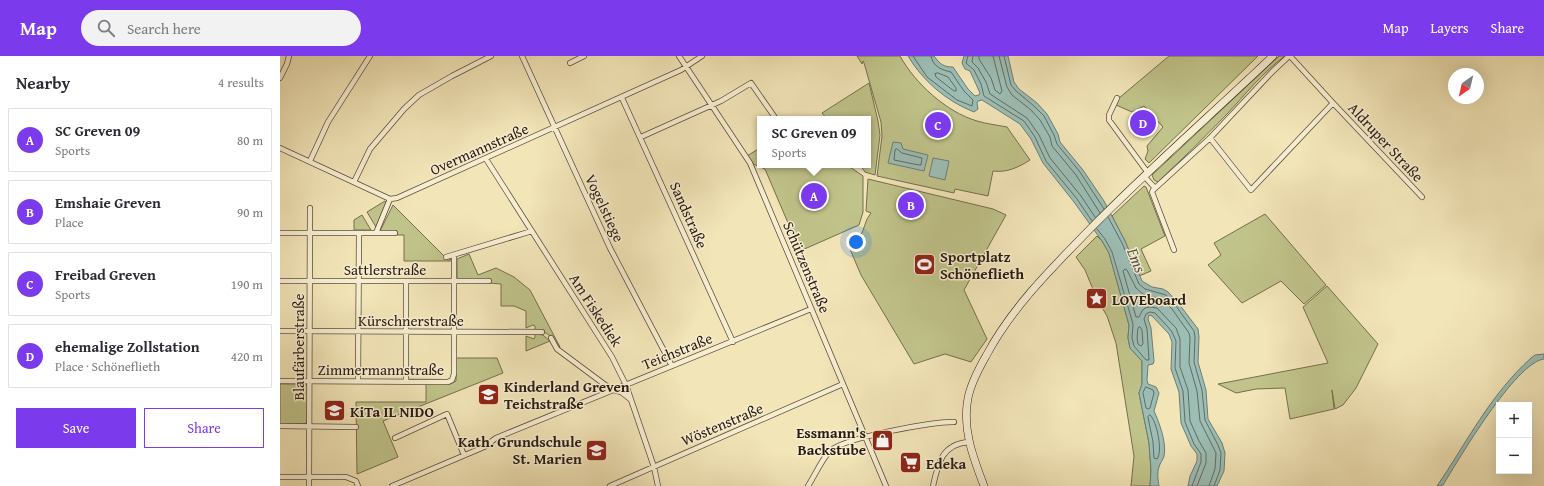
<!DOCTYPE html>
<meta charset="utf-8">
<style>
:root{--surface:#fff;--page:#f2f2f3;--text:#2b2b33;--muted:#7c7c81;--line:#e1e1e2;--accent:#7c3aed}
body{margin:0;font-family:"Gentium Book Plus",serif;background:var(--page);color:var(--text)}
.controls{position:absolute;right:12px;bottom:12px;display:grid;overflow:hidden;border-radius:0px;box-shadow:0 4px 16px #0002}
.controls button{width:36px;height:36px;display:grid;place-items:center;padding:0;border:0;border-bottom:1px solid var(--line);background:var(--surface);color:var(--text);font:20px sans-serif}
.compass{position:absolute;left:1168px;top:12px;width:36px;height:36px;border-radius:50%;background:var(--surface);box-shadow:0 4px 16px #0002;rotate:214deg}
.you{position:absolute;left:576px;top:186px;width:14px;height:14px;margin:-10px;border:3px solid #fff;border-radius:50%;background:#1a73e8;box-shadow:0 0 0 6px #1a73e833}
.badge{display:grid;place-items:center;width:26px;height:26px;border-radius:50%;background:var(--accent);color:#fff;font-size:13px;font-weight:700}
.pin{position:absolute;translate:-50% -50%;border:2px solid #fff;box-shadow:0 1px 4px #0006}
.popup{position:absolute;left:477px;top:60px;width:114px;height:52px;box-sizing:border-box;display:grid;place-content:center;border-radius:0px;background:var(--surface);filter:drop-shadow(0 1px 3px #0005);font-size:13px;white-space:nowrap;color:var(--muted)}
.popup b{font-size:15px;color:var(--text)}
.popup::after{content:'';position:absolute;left:50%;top:100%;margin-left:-8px;border:8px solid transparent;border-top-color:var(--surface)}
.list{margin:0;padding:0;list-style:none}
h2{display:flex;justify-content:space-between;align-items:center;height:52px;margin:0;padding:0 16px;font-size:17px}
h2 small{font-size:13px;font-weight:400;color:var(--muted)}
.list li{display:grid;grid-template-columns:26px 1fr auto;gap:12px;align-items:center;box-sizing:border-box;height:64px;margin:0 8px 8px;padding:0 8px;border:1px solid var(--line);border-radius:0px}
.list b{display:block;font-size:15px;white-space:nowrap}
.list p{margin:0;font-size:13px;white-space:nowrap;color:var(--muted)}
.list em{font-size:13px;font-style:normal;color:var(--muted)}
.actions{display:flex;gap:8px;padding:12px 16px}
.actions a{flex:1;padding:9px 0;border:1px solid var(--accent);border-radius:0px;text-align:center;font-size:14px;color:var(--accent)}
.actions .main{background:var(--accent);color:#fff}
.icon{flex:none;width:22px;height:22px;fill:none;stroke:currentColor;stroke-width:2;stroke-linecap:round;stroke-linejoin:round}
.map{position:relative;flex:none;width:1264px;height:430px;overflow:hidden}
header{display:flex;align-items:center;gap:24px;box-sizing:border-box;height:56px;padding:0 20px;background:var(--accent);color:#fff}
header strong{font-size:19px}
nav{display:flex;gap:22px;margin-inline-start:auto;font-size:14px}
.search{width:280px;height:36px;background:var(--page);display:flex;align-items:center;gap:10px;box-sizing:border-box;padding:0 14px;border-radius:22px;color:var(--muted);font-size:15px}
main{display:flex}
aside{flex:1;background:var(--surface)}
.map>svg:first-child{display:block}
.green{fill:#c0c38a;stroke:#746f4e}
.water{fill:#9cbeb5;stroke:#6e7d74}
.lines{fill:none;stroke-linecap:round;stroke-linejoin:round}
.shore{stroke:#626c64;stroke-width:1}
.minor-casing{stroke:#5b4e3c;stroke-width:6}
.secondary-casing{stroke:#291b12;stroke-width:8}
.minor{stroke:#f7eed1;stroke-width:4.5}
.secondary{stroke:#f7eed1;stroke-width:7}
.labels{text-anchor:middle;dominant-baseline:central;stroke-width:3;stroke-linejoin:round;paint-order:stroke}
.street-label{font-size:15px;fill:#291b12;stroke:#f7eed1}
.poi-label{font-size:15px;font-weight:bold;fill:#291b12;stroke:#f7eed1;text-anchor:start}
.water-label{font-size:16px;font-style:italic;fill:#51544b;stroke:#f7eed1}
</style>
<header>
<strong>Map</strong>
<div class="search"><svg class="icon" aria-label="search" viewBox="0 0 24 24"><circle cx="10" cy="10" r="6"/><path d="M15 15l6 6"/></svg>Search here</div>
<nav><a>Map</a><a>Layers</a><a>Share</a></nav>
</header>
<main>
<aside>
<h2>Nearby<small>4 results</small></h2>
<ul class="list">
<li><span class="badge">A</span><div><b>SC Greven 09</b><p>Sports</p></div><em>80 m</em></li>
<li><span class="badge">B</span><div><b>Emshaie Greven</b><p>Place</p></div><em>90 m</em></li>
<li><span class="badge">C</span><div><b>Freibad Greven</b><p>Sports</p></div><em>190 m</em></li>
<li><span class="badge">D</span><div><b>ehemalige Zollstation</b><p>Place · Schöneflieth</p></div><em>420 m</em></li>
</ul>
<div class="actions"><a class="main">Save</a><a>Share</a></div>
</aside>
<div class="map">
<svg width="1264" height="430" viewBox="0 0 1264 430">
<rect width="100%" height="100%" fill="#f2e5b8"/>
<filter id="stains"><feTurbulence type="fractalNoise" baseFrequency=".005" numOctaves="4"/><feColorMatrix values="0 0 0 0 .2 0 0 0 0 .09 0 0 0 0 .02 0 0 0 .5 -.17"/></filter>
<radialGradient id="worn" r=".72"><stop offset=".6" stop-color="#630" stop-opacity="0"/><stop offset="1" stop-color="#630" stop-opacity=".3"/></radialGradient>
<path class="green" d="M577,0H620C635,27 666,56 697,65C707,68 717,69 727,71L750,104C739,111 727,117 713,115L708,140L675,133L674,137L597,120L602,80L601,66L584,7L583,5L582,8Z
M889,0H978L869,107L865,103L868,95L867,90L883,71L864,50L852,56L836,49L839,42Z
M999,0H1005C983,16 965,39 946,59C924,82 901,104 878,126L874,124L872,119Z
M589,27L598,65L600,79L595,119L585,116L580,109H588V63H547L542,57Z
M480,92V109H567L583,120V156L579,169L520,195L485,113L471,107L467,100Z
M588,123L713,153L726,159L684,234L707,283L691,306L665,298L634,308L581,219L567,186L582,177L587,163L591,157L586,155Z
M864,130L866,131L885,180L861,193L871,215L859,220L845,185L832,160Z
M105,145L106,147L96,171L87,156Z
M113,149L168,204L173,203V205H124V179H117V175H100Z
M985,158L1046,229L1024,248L1001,225L962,247L928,209L941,199L934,187Z
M82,159L91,174H74V164Z
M817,180L822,185L829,197L838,229L849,269L848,282L850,292L862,305V328L859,337L869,387L871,414L870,430H851L854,400L836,287L827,260L817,243L805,214L796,201Z
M189,198L198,219L216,212L234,221L250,234L280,291C272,282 268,275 255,274V270L253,269L246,272V255L234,250H221V228L209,227V224L177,223V203Z
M1047,230L1098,288L1076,332L1063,349L1055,353L1052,334L1054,353L1010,363L1005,332L976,333L956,337L938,328L1048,307L1023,251Z
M255,278L263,279L270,285L246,295V280L254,283L255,281Z
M176,302H217L223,317L103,365L118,401L77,418L76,346H146V328H170L176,325Z
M0,328H26L28,332V364L26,367L23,368H0Z"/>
<path class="water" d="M628,0H654C660,8 663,11 673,11L688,33L695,40L699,39L700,37L690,15L685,13L682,7L684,0H728L734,26L739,33L757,47L767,58L778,78L780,86L803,114L824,145L845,185L862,225L872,231L883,233L888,236L899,248L918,273L919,281L918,306L926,334L928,363L942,387L945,397L944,415L937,430H908L910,420L917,405V398L911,390L901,367L899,336L891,313L892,286L889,278L872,260L869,259L868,263L871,272L874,305L873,308L868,309L867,324L868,328L876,331L879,337L874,355C879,366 887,387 884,400C883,404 880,407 879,411C877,417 878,424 879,430H870L871,414L869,387L859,337L862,328V305L850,292L848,282L849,269L829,197L822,185L794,146L763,107L751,83L740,68L702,44L698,45L697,47L698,53L694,56C666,45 643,25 628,0Z
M613,86L621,87L623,93L648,99L644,115L608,107Z
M653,102L669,105L665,124L649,120Z
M1264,298V303C1235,307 1179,403 1163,429L1157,430C1187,386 1210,339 1251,302L1255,299Z"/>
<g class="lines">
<path class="shore" d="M633,0L647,21L677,44L692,50L693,44L684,35L671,16C662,14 653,11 651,0
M688,0L686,7L694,14L701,28L704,40L744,65L755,81L766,105L797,143L812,165
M693,0L692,6L698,12L706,26L710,38L747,62L759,79L770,102L801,140L815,161
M699,0V3L711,22L715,34L720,38L722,35L713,0
M719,0L727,31L732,39L751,54L760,64L770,81L772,90L796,119L820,157
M724,0L731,29L736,35L754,50L764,60L774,79L777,88L800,116L824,153
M658,17L668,21L676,32V35H674L656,21L655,18Z
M617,93L622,97L642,102L641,109H639L614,104L615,94Z
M828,161L842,187L859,228L865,233L886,239L896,250L914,275L915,281L914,306L922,334L925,364L938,389L941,397L940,414L934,430
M817,173L825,183L832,196L853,268L852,282L854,290L866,304H869L867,273L864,263L866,258L870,256L875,257L888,271L892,276L896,285L895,312L903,335L905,366L914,388L921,398V406L912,430
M860,271L862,274L863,288L861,290L858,288L857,282L858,272Z
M866,331L873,334L874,337L870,352L868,353L866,352L863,337Z
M870,359C877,365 883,396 877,403L874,402L873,386L868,361Z
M917,430L926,407V397L919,385L910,365L908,334L900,311V283L896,272L877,252L870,251L865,252L862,255L859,261H856L843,215L845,213L847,214L856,232L863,238L883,244L892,253L909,277L910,282L909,307L917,335L920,365L936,397L935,413L929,430"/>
<defs>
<path id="minor" d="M242,0L330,192L392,310
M399,0L470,107L606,430
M290,7L304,0
M0,22L7,8L9,0
M342,42L453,286
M837,42L829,59V64L868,117
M1053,47L1142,141
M361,81L441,45L471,27L496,63
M930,82L971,134L1053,47L1010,0
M0,92L110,143L117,142L401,14L422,0
M206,103L332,301L346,329L374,411L378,430
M30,105L48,66L90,0
M864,120L875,132
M74,126L90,93L124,53L139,39L172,20L211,0
M0,177H96L110,143
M96,177H115
M894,194L872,136L873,134L930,82L992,16L1009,0
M166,201L252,175
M0,225H209
M0,275L262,276
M271,282L277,293L332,334
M0,325L168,326L172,324L174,318V200
M78,325L79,177
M126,326V226
M334,334L341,336L350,343
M0,370L76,371
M115,382L167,358L184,399
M0,421H66L76,425L78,430
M29,430L30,152
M112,430L204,391L216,382L531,253
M330,430L563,328
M528,430C535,419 541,405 549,396C561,382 655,365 674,366
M653,430C658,407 662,388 689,386"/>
<path id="secondary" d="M704,430C693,401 682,373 688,342C691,327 698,314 706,300C732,251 772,212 811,172C869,113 932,58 993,0"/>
</defs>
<use href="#minor" class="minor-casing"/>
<use href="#secondary" class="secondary-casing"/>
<use href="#minor" class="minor"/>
<use href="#secondary" class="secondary"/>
</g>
<defs>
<symbol id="stadium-square" viewBox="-11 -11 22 22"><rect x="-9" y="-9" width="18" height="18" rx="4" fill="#8f2418" stroke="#f7eed1"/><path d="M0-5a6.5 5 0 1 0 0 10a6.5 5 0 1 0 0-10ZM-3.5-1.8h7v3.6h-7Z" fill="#fff"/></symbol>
<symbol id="sight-square" viewBox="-11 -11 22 22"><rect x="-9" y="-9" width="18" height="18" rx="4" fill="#8f2418" stroke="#f7eed1"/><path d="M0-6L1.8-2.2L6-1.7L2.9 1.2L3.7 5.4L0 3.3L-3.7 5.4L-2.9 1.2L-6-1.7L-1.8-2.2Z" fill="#fff"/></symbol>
<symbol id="school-square" viewBox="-11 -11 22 22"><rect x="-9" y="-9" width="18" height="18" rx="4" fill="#8f2418" stroke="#f7eed1"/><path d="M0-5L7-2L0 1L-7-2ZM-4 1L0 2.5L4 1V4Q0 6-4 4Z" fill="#fff"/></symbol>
<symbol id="shop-square" viewBox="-11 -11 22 22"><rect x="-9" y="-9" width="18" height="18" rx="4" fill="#8f2418" stroke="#f7eed1"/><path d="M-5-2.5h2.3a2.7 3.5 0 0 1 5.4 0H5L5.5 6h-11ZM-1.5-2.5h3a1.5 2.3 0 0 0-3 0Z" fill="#fff"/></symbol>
<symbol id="supermarket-square" viewBox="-11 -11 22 22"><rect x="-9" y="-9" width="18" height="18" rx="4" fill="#8f2418" stroke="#f7eed1"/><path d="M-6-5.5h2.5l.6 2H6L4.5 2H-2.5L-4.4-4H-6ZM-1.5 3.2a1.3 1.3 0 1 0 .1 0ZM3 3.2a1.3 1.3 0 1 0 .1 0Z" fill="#fff"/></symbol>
</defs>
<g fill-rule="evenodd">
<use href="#stadium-square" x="632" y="196" width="25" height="25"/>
<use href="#sight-square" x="804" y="230" width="25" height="25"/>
<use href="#school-square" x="196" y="326" width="25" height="25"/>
<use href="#school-square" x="42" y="342" width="25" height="25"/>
<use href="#shop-square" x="590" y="372" width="25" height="25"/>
<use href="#school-square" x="304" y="382" width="25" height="25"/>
<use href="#supermarket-square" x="618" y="394" width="25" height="25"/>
</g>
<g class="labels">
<g class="street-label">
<text transform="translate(1106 86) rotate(47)">Aldruper Straße</text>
<text transform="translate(199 93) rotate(-24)">Overmannstraße</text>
<text transform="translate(325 152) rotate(65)">Vogelstiege</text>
<text transform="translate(409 159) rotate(66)">Sandstraße</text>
<text transform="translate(527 211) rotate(67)">Schützenstraße</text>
<text x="105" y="213">Sattlerstraße</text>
<text transform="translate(316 254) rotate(57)">Am Fiskediek</text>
<text x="131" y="264">Kürschnerstraße</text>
<text transform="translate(18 291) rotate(-90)">Blaufärberstraße</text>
<text transform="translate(397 295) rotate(-22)">Teichstraße</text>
<text x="101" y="313">Zimmermannstraße</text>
<text transform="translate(442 368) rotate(-23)">Wöstenstraße</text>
</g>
<g class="poi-label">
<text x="660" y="200">Sportplatz<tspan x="660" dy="17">Schöneflieth</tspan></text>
<text x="832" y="243">LOVEboard</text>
<text x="224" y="330">Kinderland Greven<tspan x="224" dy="17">Teichstraße</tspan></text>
<text x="70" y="355">KiTa IL NIDO</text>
<text x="586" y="376" text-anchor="end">Essmann's<tspan x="586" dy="17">Backstube</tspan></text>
<text x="302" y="385" text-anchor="end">Kath. Grundschule<tspan x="302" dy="17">St. Marien</tspan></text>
<text x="646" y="407">Edeka</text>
</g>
<g class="water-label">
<text transform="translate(857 204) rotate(68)">Ems</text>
</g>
</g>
<rect width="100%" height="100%" filter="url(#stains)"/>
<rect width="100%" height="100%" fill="url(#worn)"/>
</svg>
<div class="controls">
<button>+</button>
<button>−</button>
</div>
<svg class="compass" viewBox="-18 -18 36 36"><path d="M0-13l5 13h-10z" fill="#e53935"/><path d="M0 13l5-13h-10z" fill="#7c7c81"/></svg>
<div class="you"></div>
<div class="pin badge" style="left:534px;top:140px">A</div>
<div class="popup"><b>SC Greven 09</b>Sports</div>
<div class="pin badge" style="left:631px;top:149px">B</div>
<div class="pin badge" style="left:658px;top:69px">C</div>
<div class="pin badge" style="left:863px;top:67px">D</div>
</div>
</main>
